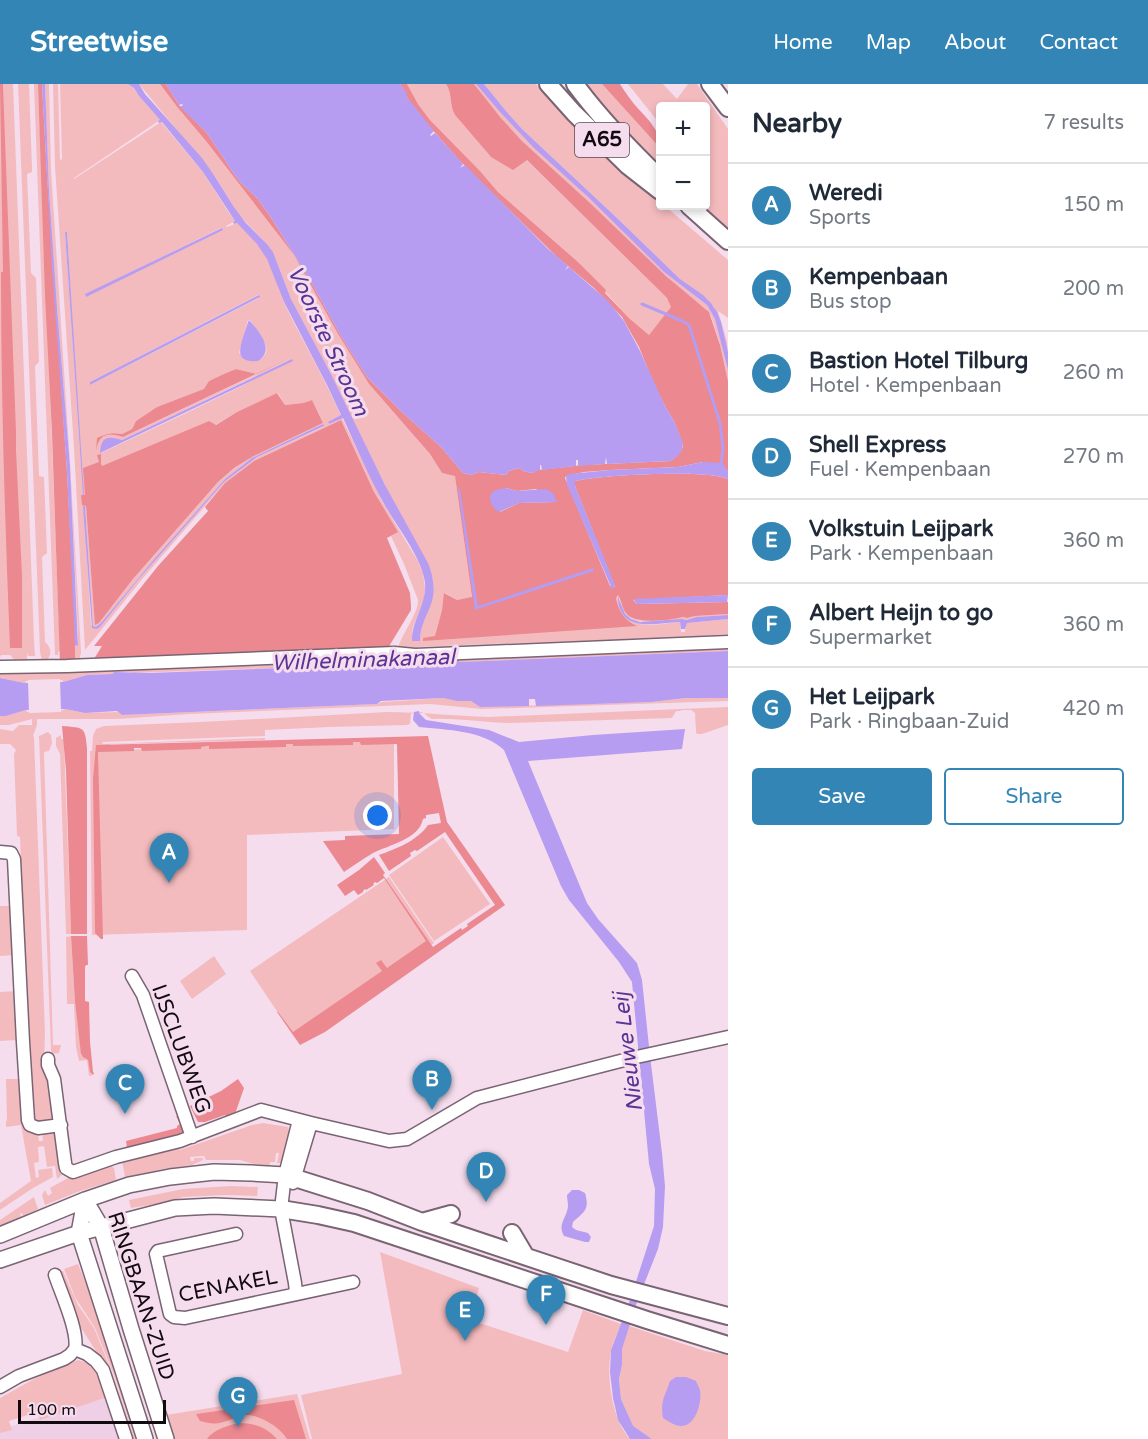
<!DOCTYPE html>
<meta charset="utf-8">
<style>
:root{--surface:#fff;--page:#f6f6f7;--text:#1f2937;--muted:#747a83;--line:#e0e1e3;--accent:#3385b5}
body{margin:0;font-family:"Varela Round",sans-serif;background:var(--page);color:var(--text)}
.controls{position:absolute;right:18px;top:18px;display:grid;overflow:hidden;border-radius:6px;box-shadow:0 3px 9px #0003}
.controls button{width:54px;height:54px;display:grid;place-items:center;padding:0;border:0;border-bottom:2px solid var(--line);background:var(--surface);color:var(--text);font:30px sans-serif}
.scale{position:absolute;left:18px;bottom:15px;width:148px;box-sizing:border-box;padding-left:6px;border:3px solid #120a10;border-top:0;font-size:16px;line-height:21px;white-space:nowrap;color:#120a10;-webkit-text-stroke:4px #f5ddee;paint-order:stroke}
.you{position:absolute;left:378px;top:732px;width:21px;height:21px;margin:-15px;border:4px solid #fff;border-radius:50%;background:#1a73e8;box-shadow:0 0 0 9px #1a73e833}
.badge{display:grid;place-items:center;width:39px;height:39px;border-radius:50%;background:var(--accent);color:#fff;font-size:20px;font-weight:700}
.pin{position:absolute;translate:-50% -50px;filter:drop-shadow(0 2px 3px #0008)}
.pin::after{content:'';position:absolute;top:32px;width:21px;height:18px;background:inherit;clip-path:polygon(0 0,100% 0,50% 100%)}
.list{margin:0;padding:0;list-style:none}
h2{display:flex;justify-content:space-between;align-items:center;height:78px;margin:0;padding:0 24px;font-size:26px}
h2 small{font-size:20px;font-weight:400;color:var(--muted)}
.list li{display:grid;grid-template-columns:39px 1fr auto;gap:18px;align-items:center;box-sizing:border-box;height:84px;padding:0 24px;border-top:2px solid var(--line)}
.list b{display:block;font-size:22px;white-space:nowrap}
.list p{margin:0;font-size:20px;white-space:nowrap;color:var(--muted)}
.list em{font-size:20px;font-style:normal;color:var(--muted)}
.actions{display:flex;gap:12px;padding:18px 24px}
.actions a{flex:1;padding:14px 0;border:2px solid var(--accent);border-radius:6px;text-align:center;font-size:21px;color:var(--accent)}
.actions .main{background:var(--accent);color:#fff}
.map{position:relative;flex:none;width:728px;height:1355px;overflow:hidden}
header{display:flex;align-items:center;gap:36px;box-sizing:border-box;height:84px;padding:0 30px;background:var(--accent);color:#fff}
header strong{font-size:28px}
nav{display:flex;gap:33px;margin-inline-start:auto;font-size:21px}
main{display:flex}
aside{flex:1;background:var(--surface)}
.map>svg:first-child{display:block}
.built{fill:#eecfe5}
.green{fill:#f4bbbe;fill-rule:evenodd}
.forest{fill:#eb8890;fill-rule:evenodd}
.water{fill:#b69df1}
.pier{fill:#f5ddee}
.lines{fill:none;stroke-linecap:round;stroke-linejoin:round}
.stream{stroke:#b69df1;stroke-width:3}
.minor-casing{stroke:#796473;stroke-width:15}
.major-casing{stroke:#796473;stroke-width:18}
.highway-casing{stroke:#796473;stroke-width:20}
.minor{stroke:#fff;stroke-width:12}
.major{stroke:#fff;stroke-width:15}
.highway{stroke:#fff;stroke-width:16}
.labels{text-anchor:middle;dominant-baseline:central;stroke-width:6;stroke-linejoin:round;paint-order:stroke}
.shield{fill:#f5ddee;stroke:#564953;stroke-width:1.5}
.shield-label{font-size:20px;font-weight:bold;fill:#120a10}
.street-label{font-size:21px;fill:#120a10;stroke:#f5ddee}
.water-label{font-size:22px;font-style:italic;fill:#593494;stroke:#f5ddee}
</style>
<header>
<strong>Streetwise</strong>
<nav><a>Home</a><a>Map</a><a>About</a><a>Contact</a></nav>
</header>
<main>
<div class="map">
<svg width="728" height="1355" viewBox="0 0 728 1355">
<rect width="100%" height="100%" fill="#f5ddee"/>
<path class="built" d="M126,1305L143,1355H0V1346Z"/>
<path class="green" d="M0,0H13L34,556L35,572H28L27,569V578L17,579L10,571H1L0,574Z
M18,0H29L32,84V88L27,90L31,189L36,194L39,278L35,282L39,392L44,393L47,469L42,473L45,558C51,563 52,569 48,575L43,577L41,573L40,567Z
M34,0H38L60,567L58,568V571H55Z
M45,0H49L51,86L70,379L81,568L79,578H75V561H78V548L70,382L57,223L49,105Z
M53,0H58L60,76L62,75L60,0H128L134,4L139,12L160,36L74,94V95L161,38L203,88L227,126L235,137L226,142L227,143L237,139C246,148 257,158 264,169C275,186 278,207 287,225C305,261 325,295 341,332L328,339L329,340L342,334L382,417L419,479L423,489L425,504L424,515L413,543L412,550L420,557C420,535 436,518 433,495L364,360L330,288L291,215L273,168L267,160L239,131L215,92L139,0H160L178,24L206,57L294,171L338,250L369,300L430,370L442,389L455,391L472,514L457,516L445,509L442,526L435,553L424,554L628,538C620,532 618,523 616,514L618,511L621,514L626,529L640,536L683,533L687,534L695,532L728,530V531L696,533L687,536L682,535C668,537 636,542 626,531C622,527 621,519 619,513C621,550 655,540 680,538L681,548H685L686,539L728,535V550C625,557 521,558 418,563L417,566L398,564C402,550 419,528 418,516L404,480L391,452L397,448L374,408L341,336L254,377L225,399L143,494L85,566L74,364L55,82ZM221,144L222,146L86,212V210ZM65,148H67L83,411ZM258,211L259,214L90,301V298ZM248,236H250C253,240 255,244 258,248C265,259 273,268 258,277H249L239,269ZM291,275L244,301L184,330L101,369L115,354L122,356ZM236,285L257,290L123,353L113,350L115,349L122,350L132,345L136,337L157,323L205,305L209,297ZM278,309L285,321L303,319L312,316L323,339L252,373L234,384L218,398L133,495L99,539L95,540L86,421L100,378L98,372L102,383L209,337L215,341L237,328ZM323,340V343L257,373L224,398L138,496L100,543L97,545L91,541L84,422H85L93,542L96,543L101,539L156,473L225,395L252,374Z
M407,0H446C453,11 449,21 455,31L491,73L526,75L667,214L672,223L649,251L630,235L578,178L498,108L480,87L430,36L418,20Z
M474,0H476L523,52L587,112L664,188L707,221L715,235L722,261L728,286V297L719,257L711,232L706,225L682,207L667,193L589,118L522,57L501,34Z
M484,0H536L588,53L660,118V122H665L728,176V234L718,227L727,258L728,268L719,233L714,223L707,215L680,195L617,134L522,45L506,27Z
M583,0H602L660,64V86L633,59Z
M628,0H663L677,15L688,0H697L728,45V146L699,122H706V22H660V40Z
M728,564V567L459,578L458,575L443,576L442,578L132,589L131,588H114L113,590L87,591L63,598L62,596L26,597V599L0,594V587H20L29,589L30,588L32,589L60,588L65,585Z
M443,614L458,617H471L480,623L651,618L686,614H728V617L482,625L430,620L189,630L118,635H37V641L33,652L34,653L45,949L44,980L49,993L56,1036L42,1039L36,1038L34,1033L29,979L20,753L17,752L14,670L16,666L10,660H0V645L13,647L19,641H32V635L9,641H0V632H6L26,626L27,628L61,627L65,625L85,629L118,628L122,631L377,620L382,618Z
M728,623V641L702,650H697L696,648L695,629L691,626H682L680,627H676L672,634L511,639C485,639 459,634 432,635C425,631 422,624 411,630L410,640L406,641L330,643L265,646V652L102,658L103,660L265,654V656L111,660L96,667L394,655V745L247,751V846L92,851L90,667H92L93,652L96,645L104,642L201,638L387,628C421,628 455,632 489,633Z
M48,648L51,651L52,659L49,667L44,668L53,961H61L59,969L52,970L51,967L39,652Z
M61,651V655H64V657L71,850H66L60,670L56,662V654Z
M443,753L490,820L434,857L389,791Z
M389,793L434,859L295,954L250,887Z
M0,822H13L15,871L0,872Z
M71,852L75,918L81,965V971L88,976L91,990L93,991L89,992L87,976L79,977L76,963L74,920H67L66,853Z
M214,872L226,890L192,915L180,897Z
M17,907V956L0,957V908Z
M6,995H22L28,1045C31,1050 35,1049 40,1048L41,1051L38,1052L39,1057H43L42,1048C50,1047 54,1046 58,1053L63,1090L57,1095L55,1082L47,1083L44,1062L38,1063L39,1078L34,1079L36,1094L39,1093L38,1086L52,1084L53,1093L33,1104L0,1126V1119L31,1097L21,1041L6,1043V1037H7Z
M263,1039L288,1043L290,1051L283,1077L281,1079H277L279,1069H276L275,1078H270V1082L254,1080L240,1076H206L204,1072L190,1073L191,1077H194V1074H203V1076L192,1081L164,1085L125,1093L122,1077L178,1063L180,1066L252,1041Z
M109,1080L114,1084L116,1096L80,1107L45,1121L42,1111L45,1106L48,1112L52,1109L50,1104L68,1094Z
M231,1102L258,1103L257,1112L227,1111L183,1113L170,1118L131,1124L129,1116L183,1105Z
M34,1113L38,1125L23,1132L22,1129L20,1130L21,1133L0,1142V1136Z
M380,1168L479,1204L470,1236L568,1268L583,1226L621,1240C618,1248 613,1258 611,1267C606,1292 612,1336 630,1355H312L301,1311L402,1290Z
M78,1180L86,1200L138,1355H136L114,1291L95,1244L75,1213L64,1185Z
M63,1187L78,1221L94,1244L113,1291L135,1355H133L113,1296L103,1278L76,1236L58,1188Z
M629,1242L705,1267L728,1271V1355H652L633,1343L621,1315L619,1295L622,1281L621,1266Z
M78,1276C96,1280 101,1298 107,1313L40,1336L37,1328L9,1337L12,1346L0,1349V1314L34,1295Z
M297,1310L310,1355H174L166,1331Z"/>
<path class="forest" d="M0,0H3V2L16,348V366L22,492V564H10C5,439 1,314 1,188H3Z
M38,0H42L47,91L67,388L75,536V578L60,579L52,350L45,212Z
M160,0H166L179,21L207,49L232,87L240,98L257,114L270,132L310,196L341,252L367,293L402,328L441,363L463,389L471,391L479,388L506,391L509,387L519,384L523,387L532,389L538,386L583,381L671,377L679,370L682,365L683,361L674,337L665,322L654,300L639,263L622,233L594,204L556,172L459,76L422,34L406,12V9L400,0H407L418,20L430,36L480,87L498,108L578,178L606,206L605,209L630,235L649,251L671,223L667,214L527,76L513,86L491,73L455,31C449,21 453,11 446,0H474L501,34L522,57L589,118L667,193L709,228L720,261L728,297V387L724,383L703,378L678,383L610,386L584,388L566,392L565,394L610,502L615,503L575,402V397C597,391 710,385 728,395V511L633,516L637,520L728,518V530L695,532L687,534L683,533C670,536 635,541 626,529C622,524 622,517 618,511L616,514C619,528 624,536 637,542L423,557V554L435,552L442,526L444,509L457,516L472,513L455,392L442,389L430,370L369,300L338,250L294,171L206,57L178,24ZM506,404L517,407L536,405L556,418L519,419L500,428Z
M602,0H620C624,7 629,13 634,20C645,33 661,45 660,64Z
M292,273L123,353C107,348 99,350 96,367L97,354C106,350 113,348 122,350L132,345L136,337L157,323L204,305L209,297L224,290L236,285L257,290Z
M277,309L285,321L303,319L312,316L323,339L252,373L234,384L218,398L133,495L99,539L95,541L86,422L82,421L81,411H85L83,384L99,378L97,371L101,370V380L102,382L209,337L216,341L237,328Z
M341,336L374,408L398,448L387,454L410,509L411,521V526L388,564L94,575L102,562H94L158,482L208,427L205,423L225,399L254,377Z
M62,642C84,644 85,642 87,664V850H71L66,686Z
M428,652L447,738L505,821L325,948L300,961L277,928H278L293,948L382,887L376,879L381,876L387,884L426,857L384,794L377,799L375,798L373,800L374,801L366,806L365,805L363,807V808L358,811L354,806L345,812L337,801L359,786L374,773L385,789L383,791L433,863L461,844L462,846L468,842L467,840L495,821L445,748L417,767L415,766L410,769L411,772L389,787L379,771C396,765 417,757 428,741L441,739L439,729L426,731V734L423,735C419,755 389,761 373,769C363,775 354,781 344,788L323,757L345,756V752L399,750L397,660L361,661L360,658H353V661L293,662V660H286V663L209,665V662L201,663V665L142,667L141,664H134V667L98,668L103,855H101L95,849L93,695L96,661Z
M71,852H87L88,881H86L85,883V917L89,918L90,958L93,988L94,989L93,991L90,988L88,976L83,973L81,970L75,918Z
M238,995L244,1004L235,1030L228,1036L225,1031L205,1038H198L190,1022L221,1007Z
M176,1032L179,1033L183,1041V1048L172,1052L127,1064L126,1057L177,1044V1042L180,1040Z
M294,1316L306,1355H287C280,1343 257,1329 242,1331C238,1331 236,1333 232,1335C219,1340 214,1341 200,1337L196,1330Z
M238,1339C255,1339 266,1343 277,1355H207C213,1346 227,1342 238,1339Z"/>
<path class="water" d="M42,0H45L49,105L57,223L70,382L78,562L75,561L67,388L52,184Z
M128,0H139L145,10L202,74L214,91L234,123L245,138L267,160L273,168L291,215L330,288L385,401L428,479C434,494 436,508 430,523C425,535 420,544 420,557H412C411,537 427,520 425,499C423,475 395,440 383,418C368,391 356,362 343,334L329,340L328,338L341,331L328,303L284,218L267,175L257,160L237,139L234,140L233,138L235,137L203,88L162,38L159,39L158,37L160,36L139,12L134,4Z
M166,0H400L407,9L406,12L434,47L430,51L431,52L435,49L463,80L460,84L465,81L547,164L568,182L565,186L569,183L608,217L624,237L640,267L665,322L674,337L683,359L682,365L680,370L671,377L607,380L606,373L605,380L578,382V376H576V382L542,386L541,381H540V386L532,389L523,387L519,384L509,387L506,391L479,388L471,391L463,389L441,363L402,328L367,293L341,252L310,196L270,132L257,114L240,98L232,87L207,49L180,23L183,21L182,20L179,21Z
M476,0H484L506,27L522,45L617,134L680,195L703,211L711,219L717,228L721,238L728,268V286L715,235L707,221L664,188L587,112L534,64L501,29Z
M222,144L223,146L86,213L85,210Z
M65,148H67L84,411H83Z
M259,211L260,213L90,301V298Z
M249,236C258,246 276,266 258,277C235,279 239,266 244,250C246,245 247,240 249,236Z
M292,275L293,277L100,369C101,352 108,352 122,356Z
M323,340L324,342L257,373L224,398L138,496L100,543L97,545L92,544L83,422H85L93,542L96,543L101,539L156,473L225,395L252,374Z
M703,378L723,379L725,383L728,387V395C712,385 596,391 575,397V402L615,501L614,504L612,505L567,401L566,392L570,390L610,386L678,383Z
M506,404L517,407L546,405L553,409L557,418L519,419L499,428C492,423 490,420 490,411L495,406Z
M458,405H460L478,522L593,484L594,487L475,526Z
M728,511L727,518L637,520L633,515Z
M618,513L625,530L631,535L640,538L682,535L687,536L696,533L728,531V535L687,539L685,545H681L680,538C655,539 619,550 618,513Z
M728,567V614H686L651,618L536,622L535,615H529V622L480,623L471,617H457L443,614L381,617L377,620L122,631L117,627L85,629L65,625L26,626L6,632H0V594L25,599L63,598L87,591L113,590L114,588L150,589L442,578V576L459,575V578Z
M419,627V629L426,636L489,646L519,658L593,651L685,645L682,665L528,677L587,819L598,835L637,879L642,896L650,972L662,1069L665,1102L663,1143L658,1165L637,1218L622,1265V1281L619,1295L621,1315L633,1342L652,1355H630L618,1336L613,1314L610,1288L611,1266L630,1216L654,1142L655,1105L649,1080L632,898L619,878L569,816L561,802L504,666C483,646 447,646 419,643L413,636L414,628Z
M572,1106H579L585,1109C590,1126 584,1128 573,1138L572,1143L576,1146L588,1149L591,1153L589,1158H585L564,1152C557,1140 567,1134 568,1122C568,1118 567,1115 567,1111Z
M676,1293H686L696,1297C697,1300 699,1303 700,1306C702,1318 696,1342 681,1342C675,1342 668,1337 663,1334C660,1316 665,1313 670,1297Z"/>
<path class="pier" d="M60,595L61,628L29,629L28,596Z"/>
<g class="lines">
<path class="stream" d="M642,220L680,236L689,241L720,339L723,365L721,379"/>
<defs>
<path id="minor" d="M0,583L67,582L394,569L415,571L728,558
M0,768L11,769L14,775L23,958L28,1036L30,1041L38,1044L61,1041
M132,892L143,911L192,1053
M48,975V981L54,995L65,1079L66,1084L73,1088L116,1073L180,1057L261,1026L311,1039L389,1057L407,1055L477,1014L632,974L728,953
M293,1099L311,1039
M236,1150L158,1167L156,1170L170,1230L174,1233L185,1234L353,1198
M55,1191C61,1209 79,1248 75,1265
M296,1209L295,1199L281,1125L285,1091L299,1036
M75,1265L87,1270L96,1277L103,1286L126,1355
M0,1303L19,1292L64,1275L70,1271L75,1265"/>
<path id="major" d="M85,1116L101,1143L131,1245L166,1355
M85,1116L79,1149L145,1355
M0,1151L85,1116L129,1101L170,1093L214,1088L251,1089L285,1091L295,1094
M0,1176L79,1149L175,1124L214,1122L281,1125"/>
<path id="highway" d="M548,0L574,29L628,82L660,107
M575,0C600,34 630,65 660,94
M710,0L728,24
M689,122L728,157
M295,1094L368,1117L422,1138L611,1201L728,1232
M281,1125L318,1131L354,1139L647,1236L728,1261
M422,1138L451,1130
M512,1149L525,1171"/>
</defs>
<use href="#minor" class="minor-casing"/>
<use href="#major" class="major-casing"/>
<use href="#highway" class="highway-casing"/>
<use href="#minor" class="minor"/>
<use href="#major" class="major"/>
<use href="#highway" class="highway"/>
</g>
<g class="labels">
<rect class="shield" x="575" y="39" width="54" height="34" rx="4.5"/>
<g class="shield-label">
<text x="602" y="56">A65</text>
</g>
<g class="street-label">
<text transform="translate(181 965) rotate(70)">IJSCLUBWEG</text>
<text transform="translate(228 1202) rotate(-11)">CENAKEL</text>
<text transform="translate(141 1212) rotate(72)">RINGBAAN-ZUID</text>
</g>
<g class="water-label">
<text transform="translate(328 257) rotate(65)">Voorste Stroom</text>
<text transform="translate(363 576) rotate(-2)">Wilhelminakanaal</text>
<text transform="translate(628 968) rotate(-97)">Nieuwe Leij</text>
</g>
</g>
</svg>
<div class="controls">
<button>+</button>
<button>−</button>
</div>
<div class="scale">100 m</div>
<div class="you"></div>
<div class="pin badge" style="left:169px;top:799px">A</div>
<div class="pin badge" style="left:432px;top:1026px">B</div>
<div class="pin badge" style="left:125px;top:1030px">C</div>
<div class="pin badge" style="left:486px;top:1118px">D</div>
<div class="pin badge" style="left:465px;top:1257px">E</div>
<div class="pin badge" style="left:546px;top:1241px">F</div>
<div class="pin badge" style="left:238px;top:1343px">G</div>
</div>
<aside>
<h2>Nearby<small>7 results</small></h2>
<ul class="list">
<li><span class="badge">A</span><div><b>Weredi</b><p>Sports</p></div><em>150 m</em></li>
<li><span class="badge">B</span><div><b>Kempenbaan</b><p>Bus stop</p></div><em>200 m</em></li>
<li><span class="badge">C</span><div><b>Bastion Hotel Tilburg</b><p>Hotel · Kempenbaan</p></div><em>260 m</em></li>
<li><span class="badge">D</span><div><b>Shell Express</b><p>Fuel · Kempenbaan</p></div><em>270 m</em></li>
<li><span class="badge">E</span><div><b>Volkstuin Leijpark</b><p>Park · Kempenbaan</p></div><em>360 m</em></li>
<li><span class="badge">F</span><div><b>Albert Heijn to go</b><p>Supermarket</p></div><em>360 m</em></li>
<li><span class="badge">G</span><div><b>Het Leijpark</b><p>Park · Ringbaan-Zuid</p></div><em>420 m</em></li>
</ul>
<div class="actions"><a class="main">Save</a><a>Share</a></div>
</aside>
</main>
